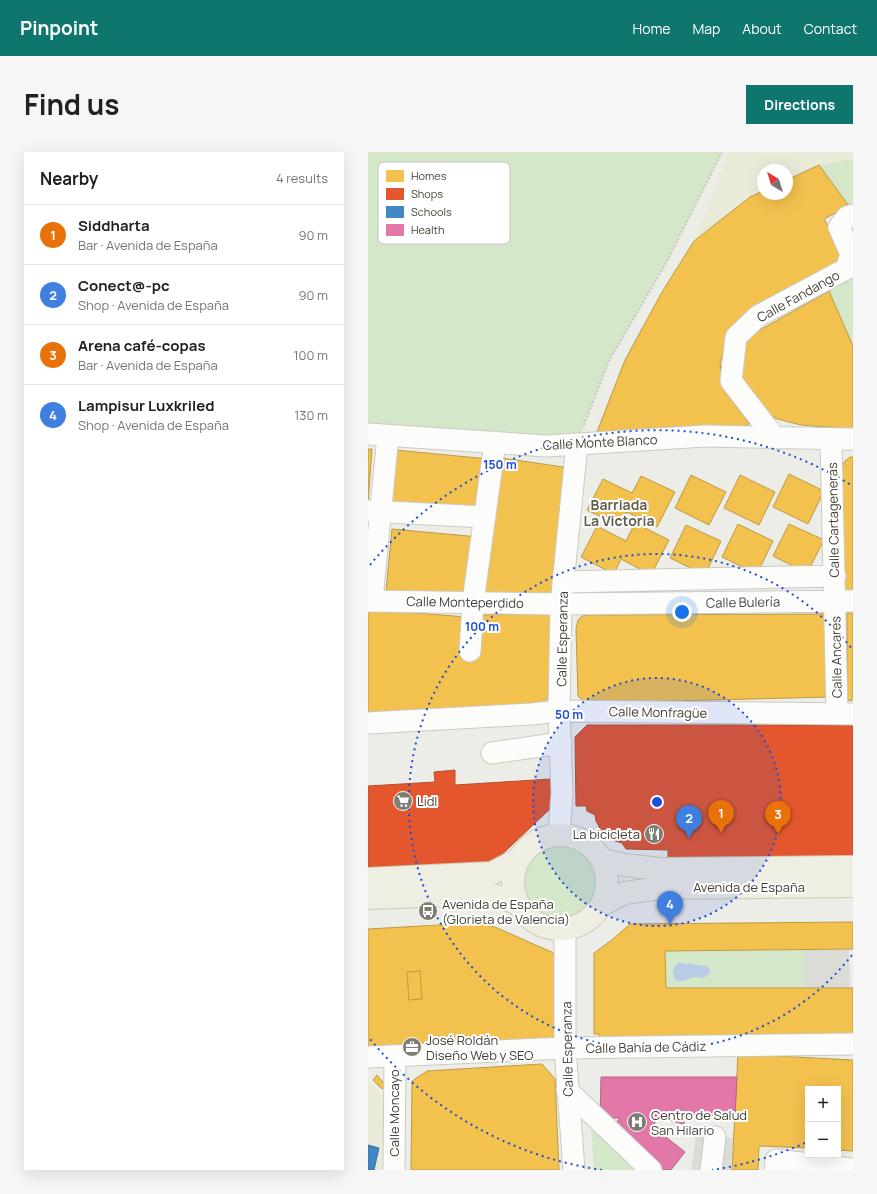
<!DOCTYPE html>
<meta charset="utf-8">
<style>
:root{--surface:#fff;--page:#f6f6f6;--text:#202124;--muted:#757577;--line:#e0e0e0;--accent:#0f766e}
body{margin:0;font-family:Manrope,sans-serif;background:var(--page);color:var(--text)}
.controls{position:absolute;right:12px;bottom:12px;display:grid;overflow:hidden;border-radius:0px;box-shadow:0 4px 16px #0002}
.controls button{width:36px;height:36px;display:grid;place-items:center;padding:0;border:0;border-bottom:1px solid var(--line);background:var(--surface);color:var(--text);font:20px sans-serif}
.compass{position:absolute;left:389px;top:12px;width:36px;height:36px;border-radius:50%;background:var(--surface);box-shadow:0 4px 16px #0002;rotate:322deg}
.you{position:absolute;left:314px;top:460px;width:14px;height:14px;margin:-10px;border:3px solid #fff;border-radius:50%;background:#1a73e8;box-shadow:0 0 0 6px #1a73e833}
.badge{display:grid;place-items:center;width:26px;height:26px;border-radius:50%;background:var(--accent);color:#fff;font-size:13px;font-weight:700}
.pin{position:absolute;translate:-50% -33px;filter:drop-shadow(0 1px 2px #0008)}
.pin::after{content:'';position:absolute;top:21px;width:14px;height:12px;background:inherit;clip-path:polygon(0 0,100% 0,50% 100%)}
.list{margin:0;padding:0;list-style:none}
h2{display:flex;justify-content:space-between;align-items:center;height:52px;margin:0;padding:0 16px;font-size:17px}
h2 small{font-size:13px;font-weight:400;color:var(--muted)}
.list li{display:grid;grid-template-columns:26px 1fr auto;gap:12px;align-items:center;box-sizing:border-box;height:60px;padding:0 16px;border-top:1px solid var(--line)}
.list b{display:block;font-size:15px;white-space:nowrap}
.list p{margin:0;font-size:13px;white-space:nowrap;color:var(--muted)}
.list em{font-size:13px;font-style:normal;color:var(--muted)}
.map{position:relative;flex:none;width:485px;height:1018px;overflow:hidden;border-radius:0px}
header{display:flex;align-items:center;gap:24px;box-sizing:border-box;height:56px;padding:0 20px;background:var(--accent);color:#fff}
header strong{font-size:19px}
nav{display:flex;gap:22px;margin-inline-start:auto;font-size:14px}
.intro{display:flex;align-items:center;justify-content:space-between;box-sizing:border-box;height:96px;padding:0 24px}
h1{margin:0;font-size:28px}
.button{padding:10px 18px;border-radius:0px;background:var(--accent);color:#fff;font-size:14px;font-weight:700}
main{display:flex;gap:24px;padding:0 24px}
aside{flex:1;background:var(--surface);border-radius:0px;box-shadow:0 4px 16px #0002}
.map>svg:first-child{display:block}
.education{fill:#eaead9}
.green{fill:#d4e7c8}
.parking{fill:#dcdcd7}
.water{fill:#bacbe8}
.homes{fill:#f2c14e;stroke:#bd9a46}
.shops{fill:#e4572e;stroke:#b35030}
.schools{fill:#3f88c5;stroke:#40729a}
.health{fill:#e377a8;stroke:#b36685}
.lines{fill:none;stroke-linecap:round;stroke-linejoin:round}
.minor-casing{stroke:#cbcac5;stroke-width:23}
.major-casing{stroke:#ceccb6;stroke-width:24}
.path{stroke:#cccbc6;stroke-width:2.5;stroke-dasharray:2 2;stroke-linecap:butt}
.minor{stroke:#fcfcfb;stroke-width:21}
.major{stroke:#efeee2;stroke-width:22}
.ring{fill:none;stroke:#1d4ed8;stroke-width:2;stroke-dasharray:2 4}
.labels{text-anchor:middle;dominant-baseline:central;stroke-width:4;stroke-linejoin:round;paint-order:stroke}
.street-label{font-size:13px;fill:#423f34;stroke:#fff}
.poi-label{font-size:13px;fill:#423f34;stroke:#fff;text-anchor:start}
.neighbourhood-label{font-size:14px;font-weight:bold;fill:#635f4c;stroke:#fff}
.key{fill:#fff;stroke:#c6c5c2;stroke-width:1}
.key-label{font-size:11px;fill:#423f34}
.centre{fill:#1d4ed8;stroke:#fff;stroke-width:2}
.ring-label{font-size:12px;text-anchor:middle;font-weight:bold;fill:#1d4ed8;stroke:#fff;stroke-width:4;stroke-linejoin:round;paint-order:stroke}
</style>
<header>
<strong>Pinpoint</strong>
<nav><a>Home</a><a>Map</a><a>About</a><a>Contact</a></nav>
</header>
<div class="intro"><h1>Find us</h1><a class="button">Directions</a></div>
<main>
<aside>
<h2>Nearby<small>4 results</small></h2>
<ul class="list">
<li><span class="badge" style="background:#e8710a">1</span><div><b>Siddharta</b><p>Bar · Avenida de España</p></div><em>90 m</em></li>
<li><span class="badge" style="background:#3f7fe0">2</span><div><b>Conect@-pc</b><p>Shop · Avenida de España</p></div><em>90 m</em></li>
<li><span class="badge" style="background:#e8710a">3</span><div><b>Arena café-copas</b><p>Bar · Avenida de España</p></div><em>100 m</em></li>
<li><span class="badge" style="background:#3f7fe0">4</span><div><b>Lampisur Luxkriled</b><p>Shop · Avenida de España</p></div><em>130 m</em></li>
</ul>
</aside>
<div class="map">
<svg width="485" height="1018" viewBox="0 0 485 1018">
<rect width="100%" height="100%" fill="#edede7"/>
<path class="education" d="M361,0H485V7L451,13L419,28V18H395V39L382,45L326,89Z
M0,923V929L13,941H20L19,1018H0Z"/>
<path class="green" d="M0,0H354L298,111L241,209L209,292L0,282Z
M485,7V52L481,54L451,13Z
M485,121V194L461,139Z
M156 728a37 37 0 1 1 74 0a37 37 0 1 1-74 0Z
M436,798V836H298L297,799Z
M223,975L273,1018H226Z"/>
<path class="parking" d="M436,798H481L482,836H436Z
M328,982L365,986L363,1018H323Z"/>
<path class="water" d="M311,811L340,814L343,820L336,826C333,826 330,825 327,825C318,826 315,833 306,826C304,819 305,814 311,811Z"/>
<path class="homes" d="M451,13L481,54L456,67L475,100L468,116L362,179L352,211L356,238L381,271L376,282L227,285L257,208L294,140L326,89L382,45L395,39V42H419V28Z
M461,139L485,194V277L433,273L409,267L395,259L371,231L374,192L385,182Z
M0,297H4L0,353Z
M27,298L121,307L116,362L22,352Z
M482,305H485V444L474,443V315L477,309Z
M134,306L202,316L184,448L116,445Z
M421,322L456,339L440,372L405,355Z
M323,323L358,340L341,373L307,356Z
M372,323L407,340L391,373L356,356Z
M273,324L307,340L289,375L259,360L252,374L219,358L235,327L264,341Z
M267,371L301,388L283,423L253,407L246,422L213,405L229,374L258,389Z
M370,372L405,389L389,422L354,405Z
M421,372L456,388L439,421L405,404Z
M318,373L353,389L337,423L302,406Z
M24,377L111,385L106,447L18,439Z
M0,457L98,465L114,463L183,461V543L171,555L0,562Z
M479,461H485V548L479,549Z
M461,462L463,545L222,551L216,550L210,544L208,477L210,468L214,464L220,463Z
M324,627V637L304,638V628Z
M383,627H393V636H384Z
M485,770V797L297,799L298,836H485V888L231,890V882H226V801L245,787L262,772Z
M106,771L127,775L188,802L197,896L0,904V777Z
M52,819L54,847L41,848L39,820Z
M370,902L485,908V999L470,998V937H440V996L391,994L390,1018H364Z
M174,912L187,927L191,1018H43L44,929L59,919Z
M9,923L18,934L14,937L5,928Z"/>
<path class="shops" d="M219,573H485V705L300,706V698L258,697L254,691L244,688L234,680L228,669L227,663L219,659L218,654H208L207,585Z
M87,618V633L183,627L184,655L127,709L0,718V634L67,630L66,620Z"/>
<path class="schools" d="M0,993L11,996L6,1018H0Z"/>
<path class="health" d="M233,925H369L367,964L316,967V972L291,966L284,974L317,1000L303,1018H294L243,977L252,966H232Z"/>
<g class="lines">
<defs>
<path id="minor" d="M0,282L178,294L337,284L485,287
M407,286L363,229L368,185L390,164L478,117L483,102L471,75L479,65L485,63
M463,288L469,561
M0,359L117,365
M195,430L467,424
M4,448L20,283
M0,449L193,452L485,449
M102,499L105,450L127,290
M0,571L164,562L191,559L485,562
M124,601L193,591
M191,683L194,641L191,559L193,452L209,292
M197,776V896L206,1018
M0,905L197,896L485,892
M199,938L283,1018
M26,1018L27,904
M343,1018L347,985
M407,1018L408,1008L485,1017"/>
<path id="major" d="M145 730a47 47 0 1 1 94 0a47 47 0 1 1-94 0Z
M234,708L257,713L292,717L485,715
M0,727L124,721L151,707
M0,746L114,742L125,743L151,752
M233,753L257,741L292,736L485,734"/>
</defs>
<use href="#minor" class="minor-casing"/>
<use href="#major" class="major-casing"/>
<path class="path" d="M216,273L241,209L298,111L354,0"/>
<use href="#minor" class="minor"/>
<use href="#major" class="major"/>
</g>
<circle cx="289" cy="650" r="124" fill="#1d4ed8" fill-opacity=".12"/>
<g class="ring">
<circle cx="289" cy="650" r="124"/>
<path d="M484 803A248 248 0 1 1 484 497"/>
<path d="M437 991A372 372 0 0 1 344 1018M234 1018A372 372 0 0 1 2 887M2 413A372 372 0 0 1 483 333"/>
</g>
<defs>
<symbol id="supermarket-disc" viewBox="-11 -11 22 22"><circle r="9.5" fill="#7e7c73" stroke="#fff"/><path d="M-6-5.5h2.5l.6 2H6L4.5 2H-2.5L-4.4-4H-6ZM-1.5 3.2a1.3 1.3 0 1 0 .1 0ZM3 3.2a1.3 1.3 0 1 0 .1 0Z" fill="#fff"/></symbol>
<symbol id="restaurant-disc" viewBox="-11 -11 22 22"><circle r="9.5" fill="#7e7c73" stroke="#fff"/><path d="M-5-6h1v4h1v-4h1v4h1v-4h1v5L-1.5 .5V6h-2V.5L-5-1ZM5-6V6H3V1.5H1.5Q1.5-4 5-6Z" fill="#fff"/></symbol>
<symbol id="bus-disc" viewBox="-11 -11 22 22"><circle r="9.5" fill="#7e7c73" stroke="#fff"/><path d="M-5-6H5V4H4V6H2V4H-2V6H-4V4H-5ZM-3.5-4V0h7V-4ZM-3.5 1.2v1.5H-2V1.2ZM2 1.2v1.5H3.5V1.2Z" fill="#fff"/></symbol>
<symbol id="office-disc" viewBox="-11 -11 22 22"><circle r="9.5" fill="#7e7c73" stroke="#fff"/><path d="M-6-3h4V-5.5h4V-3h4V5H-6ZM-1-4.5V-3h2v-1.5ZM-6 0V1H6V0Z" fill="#fff"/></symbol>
<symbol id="hospital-disc" viewBox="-11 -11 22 22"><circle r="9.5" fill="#7e7c73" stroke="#fff"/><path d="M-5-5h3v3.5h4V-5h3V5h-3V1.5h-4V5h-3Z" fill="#fff"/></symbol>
</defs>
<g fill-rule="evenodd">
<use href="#supermarket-disc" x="24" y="638" width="22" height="22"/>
<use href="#restaurant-disc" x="275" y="671" width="22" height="22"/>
<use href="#bus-disc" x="49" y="748" width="22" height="22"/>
<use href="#office-disc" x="33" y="884" width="22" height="22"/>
<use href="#hospital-disc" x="258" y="959" width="22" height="22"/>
</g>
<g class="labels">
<g class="street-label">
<text transform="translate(430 144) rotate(-29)">Calle Fandango</text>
<text transform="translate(232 290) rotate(-3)">Calle Monte Blanco</text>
<text transform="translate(465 368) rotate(-91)">Calle Cartageneras</text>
<text transform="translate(97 450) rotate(1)">Calle Monteperdido</text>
<text transform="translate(375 450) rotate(-1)">Calle Bulería</text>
<text transform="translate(194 487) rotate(-89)">Calle Esperanza</text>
<text transform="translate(468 505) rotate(-91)">Calle Ancares</text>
<text transform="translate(290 560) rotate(1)">Calle Monfragüe</text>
<text x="381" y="735">Avenida de España</text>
<text transform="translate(278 895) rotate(-1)">Calle Bahía de Cádiz</text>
<text transform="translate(199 897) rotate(-91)">Calle Esperanza</text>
<text transform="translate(26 961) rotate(-90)">Calle Moncayo</text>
</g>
<g class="poi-label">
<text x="49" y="649">Lidl</text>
<text x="272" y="682" text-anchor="end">La bicicleta</text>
<text x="74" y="752">Avenida de España<tspan x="74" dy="15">(Glorieta de Valencia)</tspan></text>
<text x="58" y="888">José Roldán<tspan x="58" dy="15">Diseño Web y SEO</tspan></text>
<text x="283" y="963">Centro de Salud<tspan x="283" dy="15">San Hilario</tspan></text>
</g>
<g class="neighbourhood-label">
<text x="251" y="352">Barriada<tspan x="251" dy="16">La Victoria</tspan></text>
</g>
</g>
<rect x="10" y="10" width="132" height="82" rx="6" class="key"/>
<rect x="18" y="18" width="18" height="12" fill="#f2c14e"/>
<rect x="18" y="36" width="18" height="12" fill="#e4572e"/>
<rect x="18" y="54" width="18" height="12" fill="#3f88c5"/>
<rect x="18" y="72" width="18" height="12" fill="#e377a8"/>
<g class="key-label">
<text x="43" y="28">Homes</text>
<text x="43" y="46">Shops</text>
<text x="43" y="64">Schools</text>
<text x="43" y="82">Health</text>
</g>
<circle cx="289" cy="650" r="6" class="centre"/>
<g class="ring-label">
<text x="132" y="317">150 m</text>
<text x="114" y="479">100 m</text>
<text x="201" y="567">50 m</text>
</g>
</svg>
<div class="controls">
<button>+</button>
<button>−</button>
</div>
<svg class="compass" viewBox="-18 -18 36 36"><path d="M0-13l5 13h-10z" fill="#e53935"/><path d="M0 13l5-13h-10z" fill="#757577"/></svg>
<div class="you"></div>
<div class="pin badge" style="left:353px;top:681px;background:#e8710a">1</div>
<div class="pin badge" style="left:321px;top:686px;background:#3f7fe0">2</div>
<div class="pin badge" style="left:410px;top:682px;background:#e8710a">3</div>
<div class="pin badge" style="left:302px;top:772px;background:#3f7fe0">4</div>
</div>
</main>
